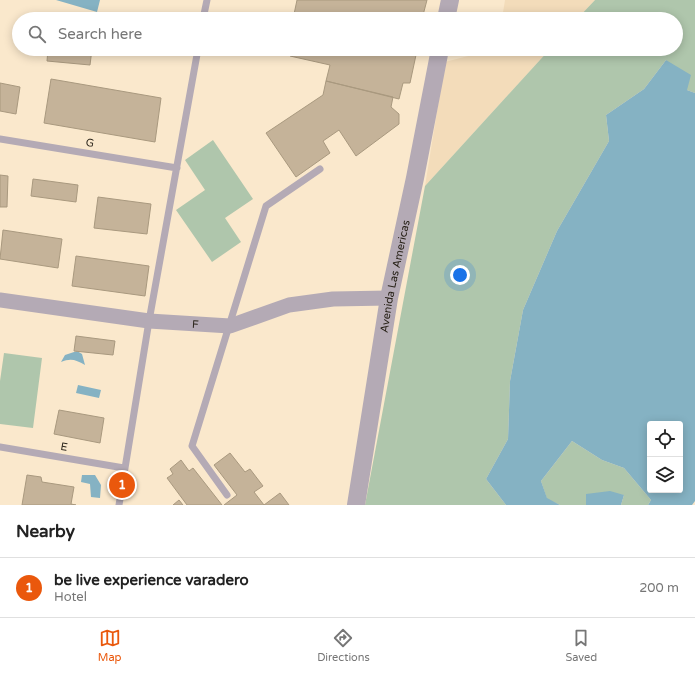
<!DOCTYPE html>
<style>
:root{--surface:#fff;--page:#f6f6f6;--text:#222;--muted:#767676;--line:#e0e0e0;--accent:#ea580c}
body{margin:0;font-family:"Varela Round",sans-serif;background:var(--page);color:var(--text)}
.controls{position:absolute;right:12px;bottom:12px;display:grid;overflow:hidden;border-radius:4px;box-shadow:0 2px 10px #0003}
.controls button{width:36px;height:36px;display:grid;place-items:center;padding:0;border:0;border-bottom:1px solid var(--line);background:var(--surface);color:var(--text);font:20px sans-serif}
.you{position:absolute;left:460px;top:275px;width:14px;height:14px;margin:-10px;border:3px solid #fff;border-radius:50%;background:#1a73e8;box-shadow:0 0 0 6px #1a73e833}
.badge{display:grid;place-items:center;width:26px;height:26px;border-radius:50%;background:var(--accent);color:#fff;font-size:13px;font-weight:700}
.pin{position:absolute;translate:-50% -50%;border:2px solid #fff;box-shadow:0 1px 4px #0006}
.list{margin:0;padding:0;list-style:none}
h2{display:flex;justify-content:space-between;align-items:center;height:52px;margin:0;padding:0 16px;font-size:17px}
h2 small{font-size:13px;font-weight:400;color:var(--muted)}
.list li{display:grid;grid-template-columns:26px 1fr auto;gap:12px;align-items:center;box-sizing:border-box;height:60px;padding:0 16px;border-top:1px solid var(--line)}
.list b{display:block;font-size:15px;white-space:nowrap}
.list p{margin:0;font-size:13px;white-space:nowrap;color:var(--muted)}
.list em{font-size:13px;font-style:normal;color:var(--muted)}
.icon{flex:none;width:22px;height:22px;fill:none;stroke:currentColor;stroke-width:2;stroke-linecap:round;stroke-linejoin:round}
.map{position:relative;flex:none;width:695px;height:505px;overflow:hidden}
.search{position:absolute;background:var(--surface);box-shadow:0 2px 10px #0003;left:12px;right:12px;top:12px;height:44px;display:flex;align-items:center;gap:10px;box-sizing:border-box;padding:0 14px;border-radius:22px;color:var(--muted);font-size:15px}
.sheet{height:112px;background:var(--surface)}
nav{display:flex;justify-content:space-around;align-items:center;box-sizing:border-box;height:56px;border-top:1px solid var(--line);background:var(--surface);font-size:11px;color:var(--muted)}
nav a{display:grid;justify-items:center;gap:2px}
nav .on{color:var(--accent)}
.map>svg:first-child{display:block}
.built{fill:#f3dcba}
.green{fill:#afc6ac}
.water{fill:#85b2c3;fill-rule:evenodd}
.building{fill:#c5b399;stroke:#a9997f}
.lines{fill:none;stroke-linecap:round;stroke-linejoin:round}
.service{stroke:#b4aab5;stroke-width:7}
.minor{stroke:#b4aab5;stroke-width:15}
.tertiary{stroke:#b4aab5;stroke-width:18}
.labels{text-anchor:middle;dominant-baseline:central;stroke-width:3.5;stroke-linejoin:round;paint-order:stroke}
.street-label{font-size:11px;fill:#292319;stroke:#fae8cc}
</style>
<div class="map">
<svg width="695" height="505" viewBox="0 0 695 505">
<rect width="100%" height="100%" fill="#fae8cc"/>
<path class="built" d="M505,0H595L577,19H502Z
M495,49H550L425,186L445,62Z"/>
<path class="green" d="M595,0H695V93L687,90L666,60L644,89L606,115L609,141L557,231L523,310L510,381L508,439L486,479L506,505H365L425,186L550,49H676V19H577Z
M213,140L253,199L225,218L241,242L212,262L176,210L205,190L185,160Z
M4,353L42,358L33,428L0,424V381Z
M572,441L602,460L624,468L651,500L648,505H621L624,495L586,494V505H560L547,499L541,481Z"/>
<path class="water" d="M56,0H100L97,12Z
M666,60L691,75L687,90L695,93V501L692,505H648L651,500L624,468L602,460L572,441L541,481L547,498L560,505H506L486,479L508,439L510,381L523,310L557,231L609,141L606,115L644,89ZM650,424H680V490H650Z
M77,351L82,354L85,365C76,360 71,358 61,362L65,355Z
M78,385L101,390L99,398L76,393Z
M82,475H95L101,485L100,498L91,497L90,484L81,482Z
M610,491L624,495L621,505H586V494Z"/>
<path class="building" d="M297,0H427L422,19H293Z
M48,49H92L90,65L47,61Z
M288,49H406L405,52L416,55L410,83H403L399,99L326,81L330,65L290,56Z
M51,79L161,98L155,142L44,123Z
M326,81L393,97L391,107L399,114V124L356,156L339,130L323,141L330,153L296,177L266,133L323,95Z
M0,83L20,87L16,114L0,111Z
M0,175L8,176L7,207H0Z
M33,179L78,185L76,202L31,196Z
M98,197L151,204L147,234L94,228Z
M3,230L62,239L58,268L0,259Z
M76,256L149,266L145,296L72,286Z
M76,336L115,341L113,355L74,351Z
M59,410L104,418L100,443L54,434Z
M230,453L245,472L250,469L263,486L254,492L264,505H224L237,495L214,465Z
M181,460L189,471L193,468L222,505H187L167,478L173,474L170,469Z
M27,475L41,477L42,482L74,487L71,504L76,505H22Z
M280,493L289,505H264Z
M179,500L183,505H173Z"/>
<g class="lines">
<path class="service" d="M203,19L207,0
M0,139L177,168
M0,447L124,468
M227,495L192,446L266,206L320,169
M119,505L149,321L198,49"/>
<path class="minor" id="s1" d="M0,300L149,321L230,326L289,305L333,299L389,298"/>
<g class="tertiary">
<path d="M446,19L450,0"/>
<path id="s2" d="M356,505L389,298L415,178L440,49"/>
</g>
</g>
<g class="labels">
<g class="street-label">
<text transform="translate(90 143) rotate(9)">G</text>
<text stroke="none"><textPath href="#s2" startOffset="232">Avenida Las Americas</textPath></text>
<text stroke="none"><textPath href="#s1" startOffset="197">F</textPath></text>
<text transform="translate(64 447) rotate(10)">E</text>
</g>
</g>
</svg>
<div class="controls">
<button><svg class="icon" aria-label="locate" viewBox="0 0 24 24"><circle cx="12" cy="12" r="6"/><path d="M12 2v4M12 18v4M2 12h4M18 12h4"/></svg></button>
<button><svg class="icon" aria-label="layers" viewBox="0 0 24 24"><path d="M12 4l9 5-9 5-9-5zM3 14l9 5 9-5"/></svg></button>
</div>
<div class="you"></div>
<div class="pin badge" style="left:122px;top:485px">1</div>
<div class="search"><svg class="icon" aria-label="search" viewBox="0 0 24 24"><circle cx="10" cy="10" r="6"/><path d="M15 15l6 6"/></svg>Search here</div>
</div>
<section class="sheet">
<h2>Nearby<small></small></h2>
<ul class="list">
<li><span class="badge">1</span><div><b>be live experience varadero</b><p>Hotel</p></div><em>200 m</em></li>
</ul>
</section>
<nav>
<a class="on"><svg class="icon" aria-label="map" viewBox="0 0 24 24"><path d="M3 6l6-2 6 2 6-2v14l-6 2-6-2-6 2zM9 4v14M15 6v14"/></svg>Map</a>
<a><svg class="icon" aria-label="directions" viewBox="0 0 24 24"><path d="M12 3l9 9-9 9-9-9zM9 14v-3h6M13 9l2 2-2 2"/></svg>Directions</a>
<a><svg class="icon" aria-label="saved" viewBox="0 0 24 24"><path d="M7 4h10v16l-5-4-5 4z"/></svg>Saved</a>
</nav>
